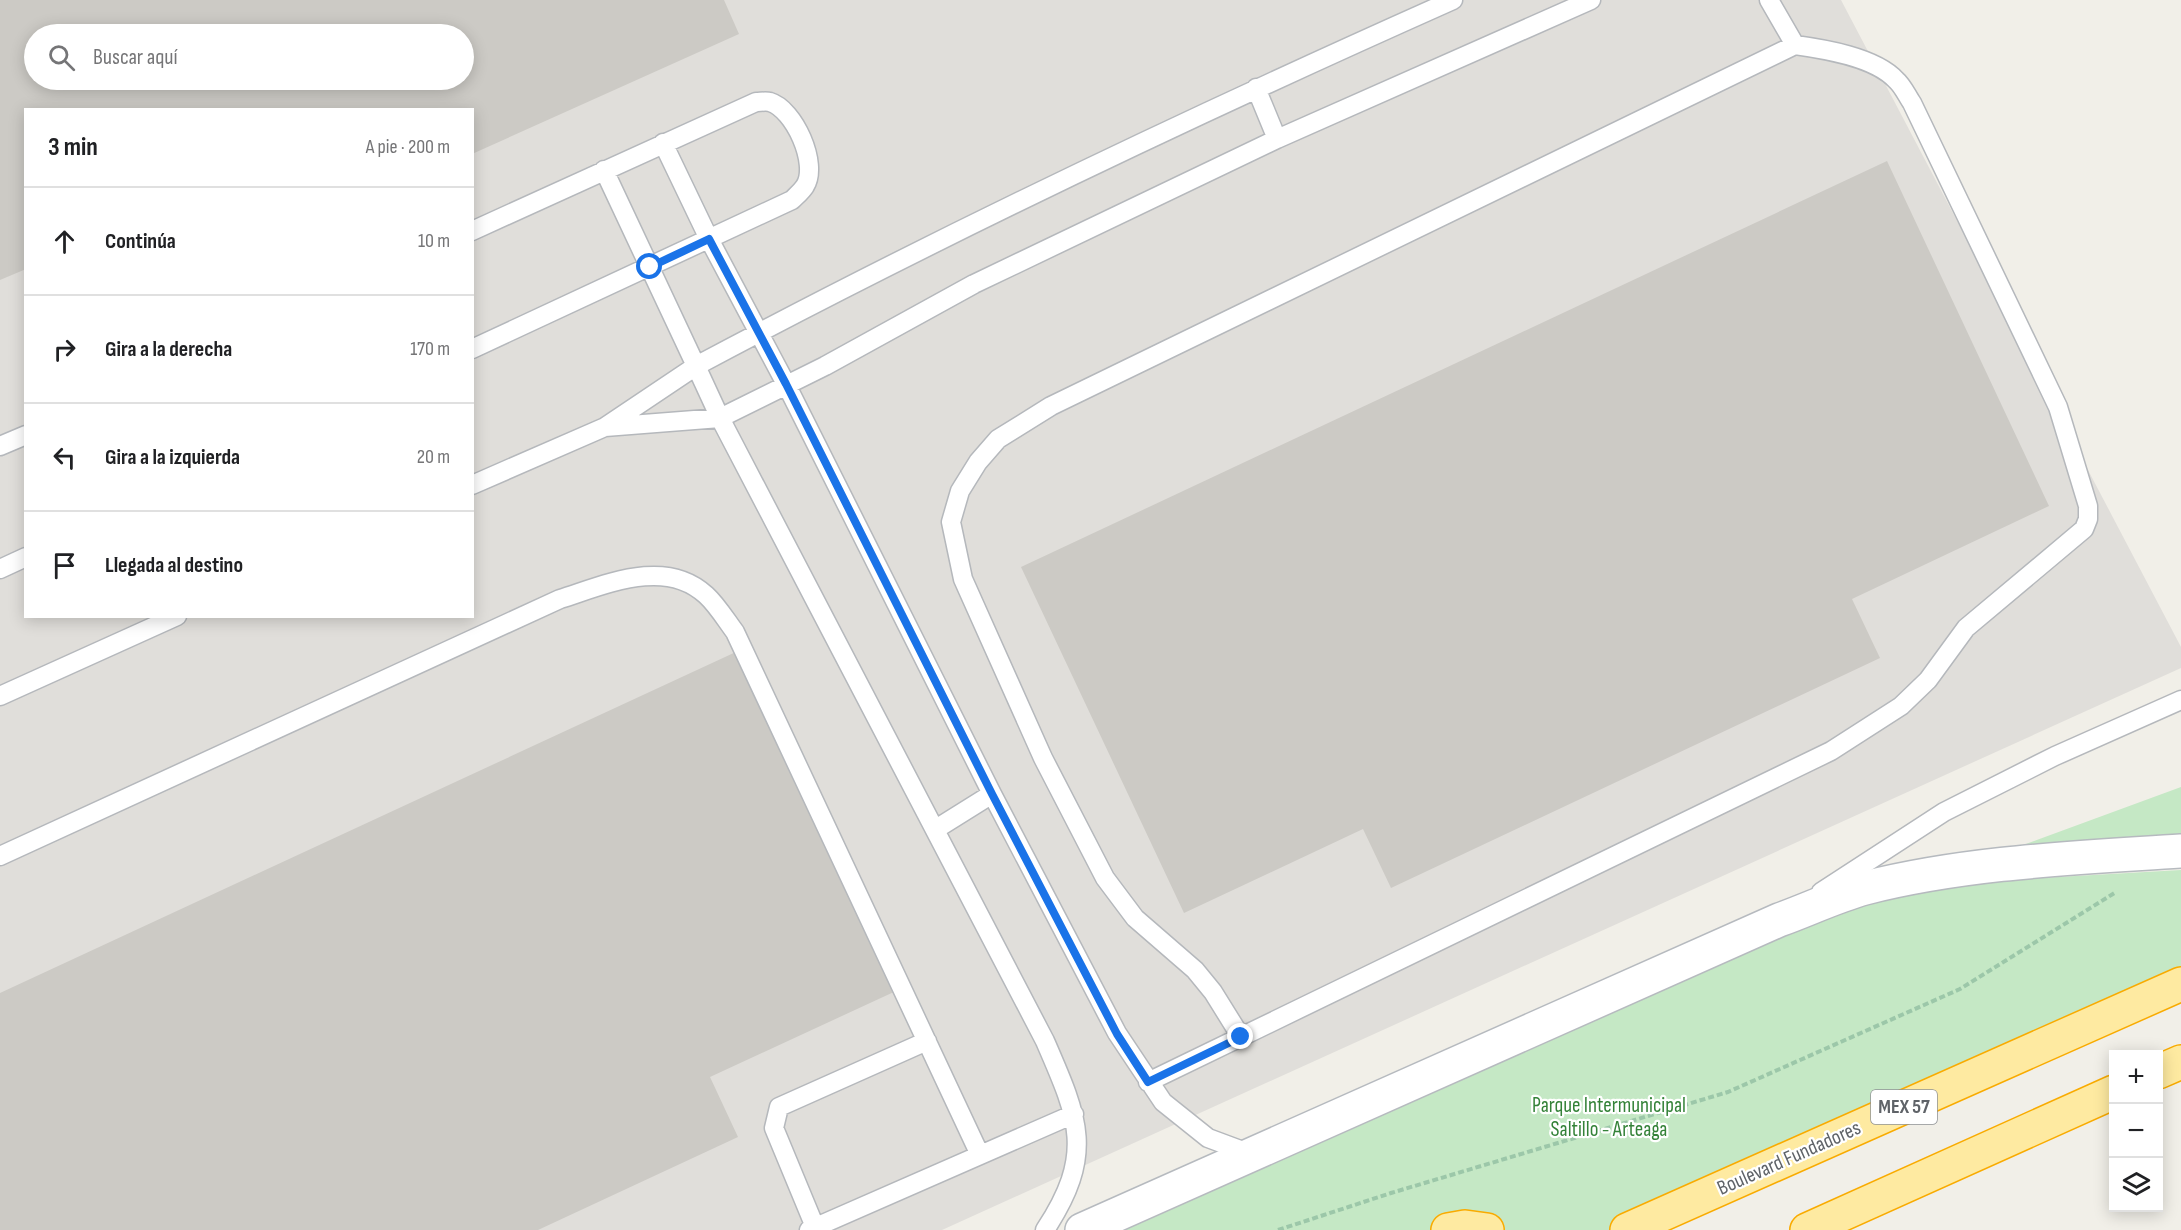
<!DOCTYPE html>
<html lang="es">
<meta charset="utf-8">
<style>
:root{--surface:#fff;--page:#f2f2f2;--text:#202124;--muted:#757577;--line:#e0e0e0}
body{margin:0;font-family:"Sofia Sans Condensed",sans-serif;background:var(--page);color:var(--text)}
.controls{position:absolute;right:18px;bottom:18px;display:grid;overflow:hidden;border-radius:0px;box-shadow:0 3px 15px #0003}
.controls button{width:54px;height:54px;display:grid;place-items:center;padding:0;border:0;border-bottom:2px solid var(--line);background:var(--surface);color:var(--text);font:30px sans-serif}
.stop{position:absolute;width:18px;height:18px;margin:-14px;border:4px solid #1a73e8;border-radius:50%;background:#fff}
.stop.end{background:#1a73e8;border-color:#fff;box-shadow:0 2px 6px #0008}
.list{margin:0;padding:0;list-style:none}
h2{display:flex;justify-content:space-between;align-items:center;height:78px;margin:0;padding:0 24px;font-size:26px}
h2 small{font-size:20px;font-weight:400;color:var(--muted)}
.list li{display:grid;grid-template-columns:39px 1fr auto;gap:18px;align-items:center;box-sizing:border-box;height:108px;padding:0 24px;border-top:2px solid var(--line)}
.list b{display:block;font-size:22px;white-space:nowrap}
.list em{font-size:20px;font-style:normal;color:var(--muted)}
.icon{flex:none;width:33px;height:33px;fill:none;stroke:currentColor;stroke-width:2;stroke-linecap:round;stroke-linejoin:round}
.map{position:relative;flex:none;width:2181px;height:1230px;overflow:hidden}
.search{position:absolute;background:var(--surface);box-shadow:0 3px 15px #0003;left:24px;top:24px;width:450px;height:66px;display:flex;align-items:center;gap:15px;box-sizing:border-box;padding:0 21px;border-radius:33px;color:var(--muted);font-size:22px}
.panel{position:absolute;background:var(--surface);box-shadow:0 3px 15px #0003;left:24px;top:108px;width:450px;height:510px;border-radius:0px}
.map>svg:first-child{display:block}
.industrial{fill:#e0deda;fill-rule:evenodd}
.green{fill:#c5e8c5}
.building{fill:#cccac5;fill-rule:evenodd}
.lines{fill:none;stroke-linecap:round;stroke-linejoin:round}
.service-casing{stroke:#b5b8bc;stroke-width:21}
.secondary-casing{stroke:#b6babf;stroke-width:36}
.trunk-casing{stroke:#f9ab00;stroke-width:36}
.path{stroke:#9cc7a9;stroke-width:4;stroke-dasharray:6 3;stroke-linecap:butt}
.service{stroke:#fff;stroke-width:18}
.secondary{stroke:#fff;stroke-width:33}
.trunk{stroke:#feeaa1;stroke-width:33}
.route{stroke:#1a73e8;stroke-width:8}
.labels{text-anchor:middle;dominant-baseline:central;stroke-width:4.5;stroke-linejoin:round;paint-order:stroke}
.shield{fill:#fff;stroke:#8f9295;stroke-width:1.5}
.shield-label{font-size:20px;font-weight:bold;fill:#5f6368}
.park-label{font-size:21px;fill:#348238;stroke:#fff}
.street-label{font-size:21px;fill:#5f6368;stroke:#fff}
</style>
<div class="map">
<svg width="2181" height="1230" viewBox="0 0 2181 1230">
<rect width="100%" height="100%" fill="#f1efe8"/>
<path class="industrial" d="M0,0H1841L2181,647V668L942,1230H0ZM34,34H464V80H34ZM26,110H472V616H26Z"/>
<path class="green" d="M2181,787V851L1950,872Z
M2181,870V984L1627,1230H1082L1864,888Z"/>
<path class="building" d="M0,0H724L739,34L472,154V110H26V269L0,280ZM34,34H464V80H34Z
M1887,161L2049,506L1852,599L1880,658L1391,888L1363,829L1184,913L1021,567Z
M738,651L896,991L710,1077L738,1137L538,1230H0V993Z"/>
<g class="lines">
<defs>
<path id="service" d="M1256,88L1277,139
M663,143L709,239L786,384L992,794L1117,1033L1163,1102L1208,1138L1251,1154
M472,231L756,102C760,102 766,101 770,102C794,109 819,164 805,186C802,191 796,196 792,200L472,349
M605,427L720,418L825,366L974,284L1277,139L1591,0
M0,446L26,435
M472,485L605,427L696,366L604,170
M0,569L26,557
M0,696L177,616
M936,829L992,794
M0,856L560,599C605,585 665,557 706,595C717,605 726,620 735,632L980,1155
M1821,892L1944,812L2055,756L2181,700
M1241,1037L1213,992L1195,970L1135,918L1105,878L1043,758L963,579L951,522L960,491L978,462L998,439L1051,406L1795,45L1769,0
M1148,1082L1831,751L1901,706L1928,680L1966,628L2084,529L2088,519V506L2058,407L1912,103C1907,96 1903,86 1896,80C1875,57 1824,49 1795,45
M815,1227L774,1128L779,1107L927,1041
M809,1230L1074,1114
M1045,1230C1095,1154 1079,1119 1045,1041L720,418L696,366C943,234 1197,114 1453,0"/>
<path id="secondary" d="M1082,1230L1779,920C1807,910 1836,896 1865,888C1967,862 2076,858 2181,851"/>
<path id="trunk" d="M2158,1072L2181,1062
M1448,1230L1465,1227L1487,1230
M1627,1230L2181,984
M1807,1230L2114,1092"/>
</defs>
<use href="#service" class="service-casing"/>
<use href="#secondary" class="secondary-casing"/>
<use href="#trunk" class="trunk-casing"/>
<path class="path" d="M1278,1230L1391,1193L1728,1092L1960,989L2116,892"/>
<use href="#service" class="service"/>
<use href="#secondary" class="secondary"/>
<use href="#trunk" class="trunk"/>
</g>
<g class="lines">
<path class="route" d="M650,267L709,239L786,384L992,794L1117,1034L1148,1082L1241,1037"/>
</g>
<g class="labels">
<rect class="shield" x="1871" y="1090" width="66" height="34" rx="4.5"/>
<g class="shield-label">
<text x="1904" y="1107">MEX 57</text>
</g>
<g class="park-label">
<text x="1609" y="1105">Parque Intermunicipal<tspan x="1609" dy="24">Saltillo - Arteaga</tspan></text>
</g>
<g class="street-label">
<text transform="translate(1789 1158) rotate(-24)">Boulevard Fundadores</text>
</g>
</g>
</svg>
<div class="controls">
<button>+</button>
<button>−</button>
<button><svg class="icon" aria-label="layers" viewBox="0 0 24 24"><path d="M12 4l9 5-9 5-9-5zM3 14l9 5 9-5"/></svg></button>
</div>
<div class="stop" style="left:650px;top:267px"></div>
<div class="stop end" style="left:1241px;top:1037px"></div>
<div class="search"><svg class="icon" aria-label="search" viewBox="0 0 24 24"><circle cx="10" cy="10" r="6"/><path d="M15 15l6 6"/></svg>Buscar aquí</div>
<section class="panel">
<h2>3 min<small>A pie · 200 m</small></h2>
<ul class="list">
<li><svg class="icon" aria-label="ahead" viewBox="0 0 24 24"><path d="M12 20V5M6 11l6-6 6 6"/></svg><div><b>Continúa</b></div><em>10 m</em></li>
<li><svg class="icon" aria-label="right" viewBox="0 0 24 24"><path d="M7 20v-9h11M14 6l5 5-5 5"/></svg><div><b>Gira a la derecha</b></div><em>170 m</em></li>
<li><svg class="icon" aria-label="left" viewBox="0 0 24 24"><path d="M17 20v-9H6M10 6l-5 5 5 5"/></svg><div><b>Gira a la izquierda</b></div><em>20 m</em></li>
<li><svg class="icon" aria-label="arrive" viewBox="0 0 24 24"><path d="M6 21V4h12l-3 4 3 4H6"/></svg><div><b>Llegada al destino</b></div></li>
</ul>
</section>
</div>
